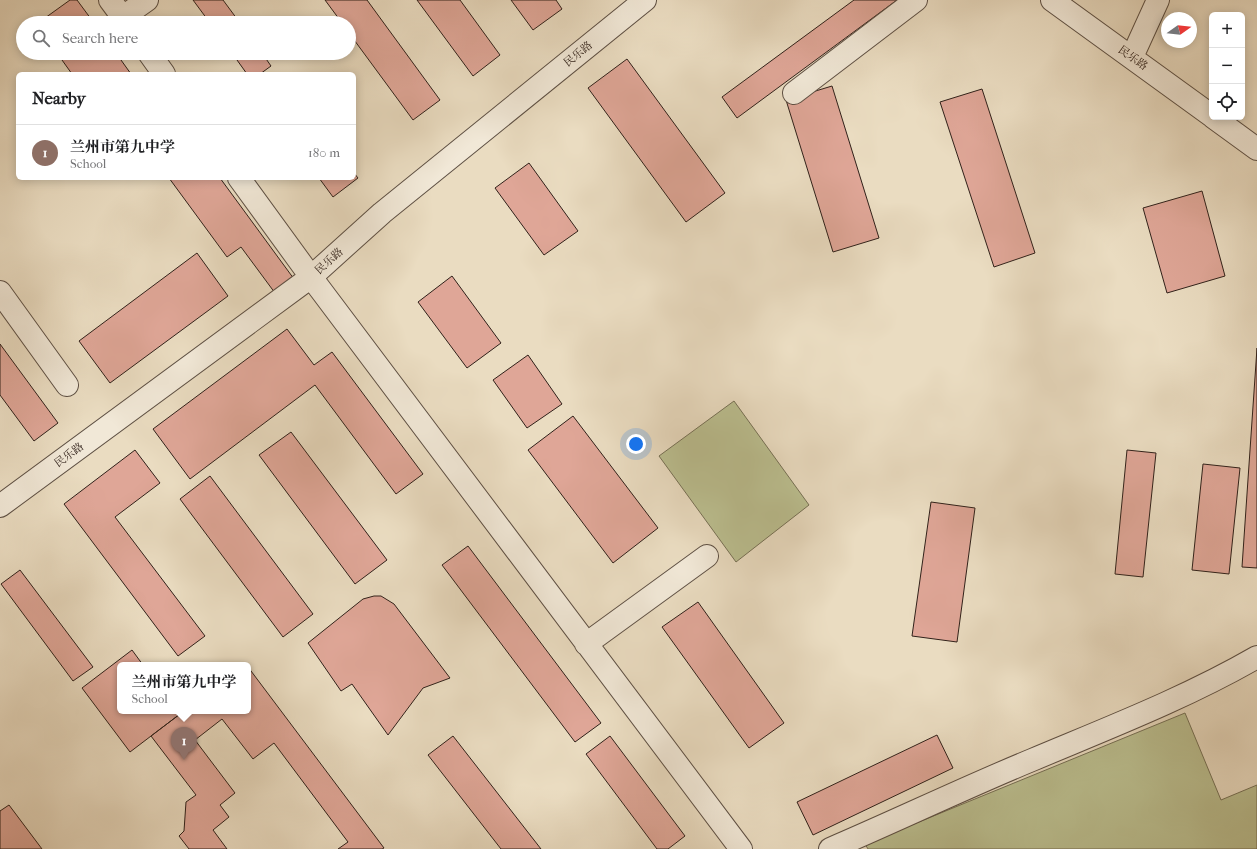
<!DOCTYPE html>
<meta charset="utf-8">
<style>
:root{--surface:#fff;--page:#f6f6f6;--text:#202124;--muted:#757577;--line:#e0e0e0;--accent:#2563eb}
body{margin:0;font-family:"IM FELL French Canon","Noto Serif SC",serif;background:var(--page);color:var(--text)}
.controls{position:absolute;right:12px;top:12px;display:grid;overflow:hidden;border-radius:6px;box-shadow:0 2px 10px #0003}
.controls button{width:36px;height:36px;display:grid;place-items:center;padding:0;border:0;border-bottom:1px solid var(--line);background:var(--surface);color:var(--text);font:20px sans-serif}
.compass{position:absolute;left:1161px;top:12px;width:36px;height:36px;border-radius:50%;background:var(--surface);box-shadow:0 2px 10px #0003;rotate:75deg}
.you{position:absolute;left:636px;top:444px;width:14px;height:14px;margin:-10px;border:3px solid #fff;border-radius:50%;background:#1a73e8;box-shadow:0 0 0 6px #1a73e833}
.badge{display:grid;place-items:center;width:26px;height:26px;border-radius:50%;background:var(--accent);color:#fff;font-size:13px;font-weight:700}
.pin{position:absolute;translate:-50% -33px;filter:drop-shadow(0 1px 2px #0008)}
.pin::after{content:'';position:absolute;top:21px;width:14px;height:12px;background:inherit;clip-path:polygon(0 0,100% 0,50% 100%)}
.popup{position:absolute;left:117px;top:662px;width:134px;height:52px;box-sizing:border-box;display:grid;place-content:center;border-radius:6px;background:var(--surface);filter:drop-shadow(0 1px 3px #0005);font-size:13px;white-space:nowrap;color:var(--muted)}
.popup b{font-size:15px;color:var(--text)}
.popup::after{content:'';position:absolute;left:50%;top:100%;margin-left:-8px;border:8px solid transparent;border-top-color:var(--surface)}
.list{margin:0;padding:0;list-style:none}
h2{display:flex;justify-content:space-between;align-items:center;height:52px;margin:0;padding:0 16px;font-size:17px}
h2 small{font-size:13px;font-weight:400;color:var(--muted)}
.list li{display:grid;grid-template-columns:26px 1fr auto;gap:12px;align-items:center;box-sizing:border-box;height:56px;padding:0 16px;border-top:1px solid var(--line)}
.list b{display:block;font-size:15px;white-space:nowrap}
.list p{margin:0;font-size:13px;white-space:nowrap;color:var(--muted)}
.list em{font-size:13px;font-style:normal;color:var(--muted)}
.icon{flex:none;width:22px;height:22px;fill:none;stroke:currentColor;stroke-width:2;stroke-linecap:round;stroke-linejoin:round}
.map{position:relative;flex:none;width:1257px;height:849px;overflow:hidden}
.search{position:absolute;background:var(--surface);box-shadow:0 2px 10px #0003;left:16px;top:16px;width:340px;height:44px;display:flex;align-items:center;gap:10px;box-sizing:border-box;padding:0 14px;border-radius:22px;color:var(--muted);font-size:15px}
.panel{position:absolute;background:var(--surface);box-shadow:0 2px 10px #0003;left:16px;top:72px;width:340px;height:108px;border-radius:6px}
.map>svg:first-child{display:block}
.green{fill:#bbbf90;stroke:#767055}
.building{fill:#dfa697;stroke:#30211a}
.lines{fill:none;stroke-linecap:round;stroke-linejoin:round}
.minor-casing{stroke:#5e5044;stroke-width:24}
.minor{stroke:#f1e8d7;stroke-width:22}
.labels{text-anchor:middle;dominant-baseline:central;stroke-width:3.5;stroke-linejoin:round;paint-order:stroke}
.street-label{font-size:11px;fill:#30211a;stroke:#f1e8d7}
</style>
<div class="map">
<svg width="1257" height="849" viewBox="0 0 1257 849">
<rect width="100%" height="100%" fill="#eadcc1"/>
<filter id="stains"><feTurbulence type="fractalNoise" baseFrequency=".005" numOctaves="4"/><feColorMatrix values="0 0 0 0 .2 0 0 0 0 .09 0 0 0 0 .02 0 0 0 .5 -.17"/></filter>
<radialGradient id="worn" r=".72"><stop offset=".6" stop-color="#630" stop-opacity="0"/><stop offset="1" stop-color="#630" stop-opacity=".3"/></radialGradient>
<path class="green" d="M734,401L809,505L736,562L659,456Z
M1185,713L1221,800L1257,785V849H868L865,844Z"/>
<path class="building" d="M70,0H77L94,23H38Z
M193,0H223L240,23H210Z
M325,0H367L440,100L413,120L349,33V23H342Z
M417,0H460L500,55L473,76Z
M511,0H556L562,9L533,30Z
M854,0H897L737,118L722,97Z
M57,53H116L131,74H72Z
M232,53H262L271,66L260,74H247Z
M627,59L725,193L686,222L588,88Z
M832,86L879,238L833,252L786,100Z
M982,89L1035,253L994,267L940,102Z
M529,163L578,231L544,255L495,188Z
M354,173L358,178L333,197L319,178H354Z
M169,178H220L294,279L275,293L241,247L227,257Z
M1202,191L1225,276L1167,293L1143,208Z
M197,253L228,296L110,383L79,341Z
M452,276L501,343L467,368L418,302Z
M287,329L314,365L332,352L423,474L396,494L315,385L190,479L153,429Z
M0,344L58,423L34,441L0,395Z
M1257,348V568L1242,567Z
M528,355L562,404L527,428L493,380Z
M573,416L658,528L613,563L528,450Z
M291,432L387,560L355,584L259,455Z
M135,450L160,483L115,517L205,636L178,656L64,504Z
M1127,450L1156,453L1143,577L1115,574Z
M1203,464L1240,468L1229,574L1192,570Z
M210,476L313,614L283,637L180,499Z
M931,502L975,508L957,642L912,636Z
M468,546L601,723L575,742L442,565Z
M20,570L93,667L73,681L1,584Z
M374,596H381L394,604L450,678L423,688L388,735L352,684L341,691L308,643L363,599Z
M698,602L784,723L749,748L662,627Z
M132,650L143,665H120V711H178L180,714L130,752L82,688Z
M248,667L384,848L382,849H338L348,842L274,743L253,759L222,719L195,740L235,793L220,805L229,817L213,830L227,849H189L179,836L184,831L186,802L196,795L151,736L184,711H248Z
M937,735L953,768L813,835L797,802Z
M453,736L541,849H501L428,755Z
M610,736L685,836L668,849H657L586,754Z
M9,805L42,849H0V811Z"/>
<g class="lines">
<defs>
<path id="minor" d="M110,0L127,23
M1052,0L1212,116
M123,17L147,0
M149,53L164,74
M1132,57L1158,0
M794,93L916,0
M1213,117L1257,149
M239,178L311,277L741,849
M0,292L67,385
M0,506L311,277L382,213L645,0
M586,644L707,556
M830,849C898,820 964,788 1032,760C1108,728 1186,698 1257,657"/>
</defs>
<use href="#minor" class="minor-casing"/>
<use href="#minor" class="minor"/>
</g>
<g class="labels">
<g class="street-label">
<text transform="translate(578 54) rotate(-39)">民乐路</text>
<text transform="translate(1133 58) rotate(36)">民乐路</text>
<text transform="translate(329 261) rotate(-42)">民乐路</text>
<text transform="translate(69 455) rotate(-36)">民乐路</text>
</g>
</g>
<rect width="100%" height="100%" filter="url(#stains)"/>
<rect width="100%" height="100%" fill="url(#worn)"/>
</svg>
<div class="controls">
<button>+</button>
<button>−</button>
<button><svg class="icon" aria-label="locate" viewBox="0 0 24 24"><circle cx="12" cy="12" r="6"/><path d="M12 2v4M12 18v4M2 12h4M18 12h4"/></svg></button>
</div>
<svg class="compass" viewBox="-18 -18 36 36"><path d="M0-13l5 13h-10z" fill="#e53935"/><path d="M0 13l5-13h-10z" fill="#757577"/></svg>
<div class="you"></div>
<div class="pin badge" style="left:184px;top:760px;background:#8d6e63">1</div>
<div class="popup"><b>兰州市第九中学</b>School</div>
<div class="search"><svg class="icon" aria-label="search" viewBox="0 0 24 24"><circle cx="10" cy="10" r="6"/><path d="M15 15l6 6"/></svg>Search here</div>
<section class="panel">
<h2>Nearby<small></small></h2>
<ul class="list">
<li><span class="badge" style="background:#8d6e63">1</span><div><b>兰州市第九中学</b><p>School</p></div><em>180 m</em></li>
</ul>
</section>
</div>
